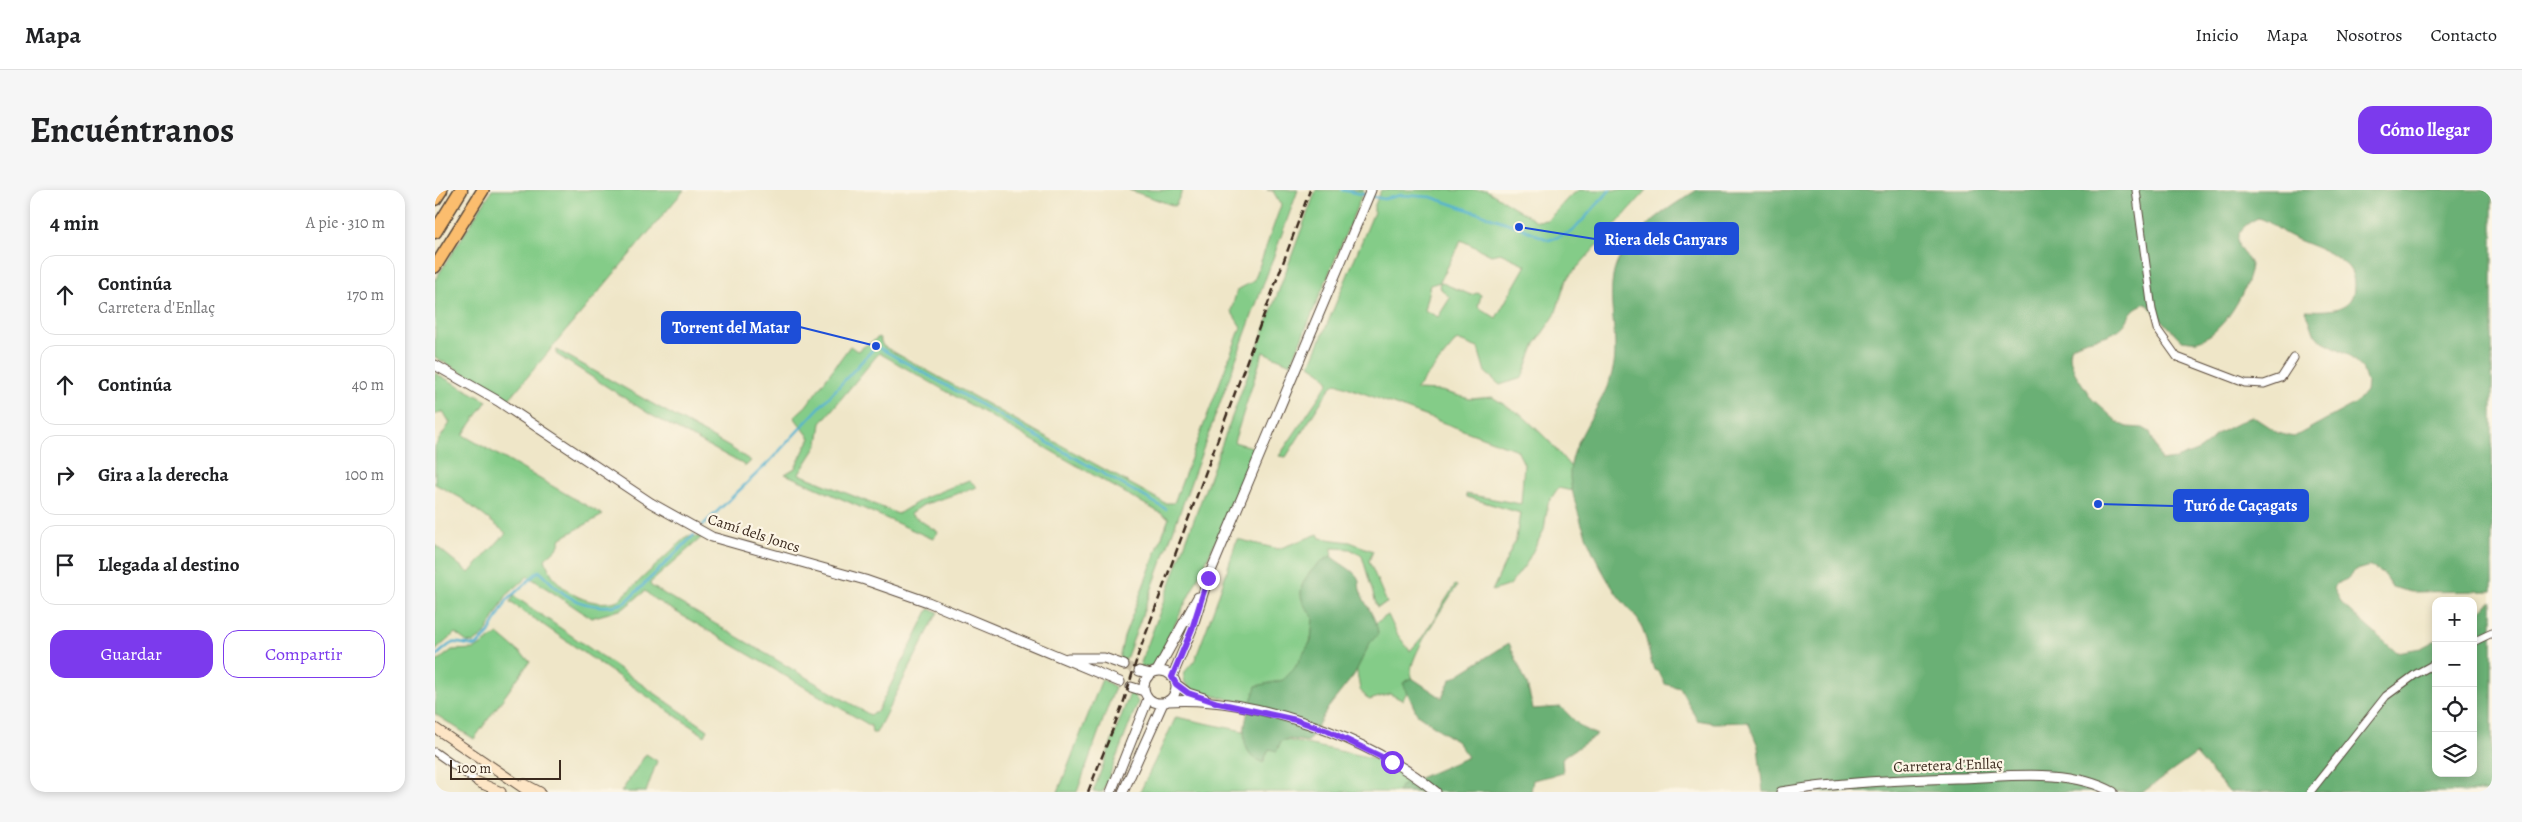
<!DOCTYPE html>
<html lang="es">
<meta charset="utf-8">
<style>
:root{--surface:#fff;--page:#f6f6f6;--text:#202124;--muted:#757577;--line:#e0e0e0;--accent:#7c3aed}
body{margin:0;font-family:Alegreya,serif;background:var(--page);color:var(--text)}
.controls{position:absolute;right:15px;bottom:15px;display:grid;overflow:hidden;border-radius:10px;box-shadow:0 2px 8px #0003}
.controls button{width:45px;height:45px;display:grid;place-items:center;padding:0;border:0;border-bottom:1px solid var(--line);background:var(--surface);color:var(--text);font:25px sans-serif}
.scale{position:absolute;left:15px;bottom:12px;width:111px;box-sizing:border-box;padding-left:5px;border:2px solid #3b2a1e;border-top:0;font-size:14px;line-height:18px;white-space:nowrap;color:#3b2a1e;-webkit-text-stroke:4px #fcf5e5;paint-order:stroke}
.stop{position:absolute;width:15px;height:15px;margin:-11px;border:4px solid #7c3aed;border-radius:50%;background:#fff}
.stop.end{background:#7c3aed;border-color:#fff;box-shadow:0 1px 5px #0008}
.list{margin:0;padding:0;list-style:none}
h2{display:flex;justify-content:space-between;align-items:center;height:65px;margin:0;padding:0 20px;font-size:21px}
h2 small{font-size:16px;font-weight:400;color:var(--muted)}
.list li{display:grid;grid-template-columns:32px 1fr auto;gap:15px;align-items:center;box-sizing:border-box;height:80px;margin:0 10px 10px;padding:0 10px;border:1px solid var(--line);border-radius:15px}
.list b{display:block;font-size:19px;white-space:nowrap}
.list p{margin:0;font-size:16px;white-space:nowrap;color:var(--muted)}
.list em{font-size:16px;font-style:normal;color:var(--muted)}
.actions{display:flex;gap:10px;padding:15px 20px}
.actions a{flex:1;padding:11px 0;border:1px solid var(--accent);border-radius:15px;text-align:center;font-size:18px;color:var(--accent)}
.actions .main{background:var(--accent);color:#fff}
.icon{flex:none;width:28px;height:28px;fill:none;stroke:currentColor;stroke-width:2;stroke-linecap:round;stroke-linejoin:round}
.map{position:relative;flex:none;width:2057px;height:602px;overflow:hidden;border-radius:15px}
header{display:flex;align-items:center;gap:30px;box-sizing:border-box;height:70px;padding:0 25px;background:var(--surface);border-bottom:1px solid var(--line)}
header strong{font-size:24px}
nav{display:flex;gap:28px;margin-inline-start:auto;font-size:18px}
.intro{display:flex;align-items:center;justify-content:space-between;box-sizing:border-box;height:120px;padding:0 30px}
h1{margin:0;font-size:35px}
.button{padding:12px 22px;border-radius:15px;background:var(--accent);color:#fff;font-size:18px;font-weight:700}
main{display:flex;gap:30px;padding:0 30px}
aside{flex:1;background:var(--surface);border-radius:15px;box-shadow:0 2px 8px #0003}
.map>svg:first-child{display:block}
.green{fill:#84cc88;stroke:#607b53;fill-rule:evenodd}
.forest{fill:#6bb074;stroke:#536d49;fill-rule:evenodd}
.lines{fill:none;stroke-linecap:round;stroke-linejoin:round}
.stream{stroke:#52b2d1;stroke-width:2.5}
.tertiary-tunnel{stroke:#cbc0a6;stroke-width:9;stroke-dasharray:9 4.5;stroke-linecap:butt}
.minor-casing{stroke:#564638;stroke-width:9}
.tertiary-casing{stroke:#564638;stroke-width:11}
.secondary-casing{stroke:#564638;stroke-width:11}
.trunk-casing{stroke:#564638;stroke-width:14}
.motorway-casing{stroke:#564638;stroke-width:15}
.minor{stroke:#fff;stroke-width:7}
.tertiary{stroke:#fff;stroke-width:9}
.secondary{stroke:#fde5c5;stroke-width:9}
.trunk{stroke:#fbbd6e;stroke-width:11}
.motorway{stroke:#fbbd6e;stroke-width:12}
.rail{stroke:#3b2a1e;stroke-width:2.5;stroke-dasharray:8 4;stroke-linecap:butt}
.route{stroke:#7c3aed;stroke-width:6}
.labels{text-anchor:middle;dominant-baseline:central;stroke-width:4.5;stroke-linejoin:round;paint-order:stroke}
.street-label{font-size:15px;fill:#3b2a1e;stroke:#fcf5e5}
.leader{fill:none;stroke:#1d4ed8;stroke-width:2}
.callout-dot{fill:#1d4ed8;stroke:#fcf5e5;stroke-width:2}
.callout{fill:#1d4ed8;stroke:#1d4ed8;stroke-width:2}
.callout-label{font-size:16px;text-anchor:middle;font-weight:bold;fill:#fff}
</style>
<header>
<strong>Mapa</strong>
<nav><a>Inicio</a><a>Mapa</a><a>Nosotros</a><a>Contacto</a></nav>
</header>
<div class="intro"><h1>Encuéntranos</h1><a class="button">Cómo llegar</a></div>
<main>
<aside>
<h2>4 min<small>A pie · 310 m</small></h2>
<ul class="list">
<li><svg class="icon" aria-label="ahead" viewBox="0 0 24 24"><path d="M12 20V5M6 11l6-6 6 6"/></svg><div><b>Continúa</b><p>Carretera d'Enllaç</p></div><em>170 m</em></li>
<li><svg class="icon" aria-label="ahead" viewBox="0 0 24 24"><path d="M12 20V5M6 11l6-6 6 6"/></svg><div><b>Continúa</b></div><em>40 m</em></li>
<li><svg class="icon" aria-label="right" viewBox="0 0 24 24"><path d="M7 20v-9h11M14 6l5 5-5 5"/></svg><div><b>Gira a la derecha</b></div><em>100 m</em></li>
<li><svg class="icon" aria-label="arrive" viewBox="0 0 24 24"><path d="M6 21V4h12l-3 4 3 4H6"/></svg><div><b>Llegada al destino</b></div></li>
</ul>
<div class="actions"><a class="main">Guardar</a><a>Compartir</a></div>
</aside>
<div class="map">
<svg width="2057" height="602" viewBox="0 0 2057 602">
<rect width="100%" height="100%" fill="#fcf5e5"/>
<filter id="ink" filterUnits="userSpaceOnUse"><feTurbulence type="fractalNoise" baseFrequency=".02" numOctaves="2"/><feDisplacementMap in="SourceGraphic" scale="10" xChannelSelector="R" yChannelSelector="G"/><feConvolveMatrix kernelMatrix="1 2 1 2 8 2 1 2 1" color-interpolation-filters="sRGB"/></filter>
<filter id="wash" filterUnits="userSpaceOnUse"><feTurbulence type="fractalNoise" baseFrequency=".0096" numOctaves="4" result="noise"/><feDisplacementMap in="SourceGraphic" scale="20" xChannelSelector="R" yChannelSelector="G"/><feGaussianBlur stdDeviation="1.12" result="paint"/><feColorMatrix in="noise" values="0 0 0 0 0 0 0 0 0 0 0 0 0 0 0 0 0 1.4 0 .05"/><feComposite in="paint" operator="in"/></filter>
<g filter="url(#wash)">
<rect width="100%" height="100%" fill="#efe6c8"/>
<path class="green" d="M57,0H249L74,209L0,167V90Z
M694,0H748L740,16Z
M832,0H863L690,472L684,469L689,447L734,328L444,163L386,233L383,254L364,284L463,324L489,308L534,290L542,297L488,315L475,324L503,342L498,349L350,284L360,278L375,248L359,227L371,216L415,156L422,161L444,147L448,156L730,313H739L806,137L796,121L802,100L819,91L846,15L838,1Z
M881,0H929L856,174L828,162L799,252L820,258C793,333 755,402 720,475L704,478Z
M946,0H1051L1102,31L1113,30L1134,7L1144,0H1212L1131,90L1120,125L1100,154L1087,188L1065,195L1050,182L1043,158L1022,150L980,200L1006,201L1035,209L1057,207L1088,226L1114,251L1144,287V302L1123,298L1113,313L1109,340L1091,374L1075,395L1057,401L1081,349L1085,323L1032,307L1031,304L1086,314L1089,274L1082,260L901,193L895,198L851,267L844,266L894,192L887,183L875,175L939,22V17ZM1026,50L1056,65L1065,63L1091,75L1061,128L1043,117L1046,105L1042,103L1036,105L1005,92ZM1005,92L1004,97L1015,108L1003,127L989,120L995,95Z
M122,160L296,258L316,271L311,276L216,225L121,164Z
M0,183L52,211L28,245L168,325L126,348L123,357L110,369C118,399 154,420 184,410L252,346L267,347L215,393L216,396L435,525L442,522L494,419L503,422L441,543H437L436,536L219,409L210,401L188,419L156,428L93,386L71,406L50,444L38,453L32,452L20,443L0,461V355L34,383L71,343L26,308L0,294V256L15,233L8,221L0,225Z
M883,344L885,348L915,352L938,361L934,371L952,413L942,417L927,366L915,359L897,358L896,370L874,456L862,479L820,515L758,501C753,497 748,493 749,486C750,478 759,474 761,467C776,428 790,389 802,349L843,359Z
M1020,395L1022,396C1010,415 978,460 976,481C976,485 978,488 979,492L967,510L955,504L934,510L925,500L921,476L939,434L953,425L962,444L975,461L988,446Z
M79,406L273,540L270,546L75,412Z
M63,444L95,471L39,549L0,524V473L17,460L40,459Z
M667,489L680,497L642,602H623Z
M696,500L703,512L668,602H658Z
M741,527L957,572L982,602H705Z
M211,564L222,571L211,602H186Z"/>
<path class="forest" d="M1262,0H2057V401L1976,402L1957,397L1950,385L1935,376L1921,380L1912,389L1901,394L1899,399L1908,415L1961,462L1986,458L2001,450V583H2038V427L2057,411V602H1794L1761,564L1708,602H1328L1323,556L1313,532L1279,533L1262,530L1245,498L1230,494L1224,482L1219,480C1214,467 1213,453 1208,440C1204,427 1189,415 1181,403C1159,371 1144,333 1136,295C1128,256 1170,217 1178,179C1186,144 1166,100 1185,67C1203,37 1233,18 1262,0ZM1823,28C1833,30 1840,37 1849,43C1868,54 1895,59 1911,75C1917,80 1919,88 1919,96C1919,122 1891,121 1871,120L1879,143L1884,149L1911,163L1927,178L1932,193L1931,201L1921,213L1859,247L1843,243L1817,226L1780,245L1776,251L1764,260L1741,269L1726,271L1715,242L1708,238L1692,237L1685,234L1657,209L1640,183L1634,166L1635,158C1649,147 1668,150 1683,140C1698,130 1689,121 1711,113L1746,150C1751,150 1757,152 1762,151C1787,146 1814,99 1816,75C1814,69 1811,67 1807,62C1795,47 1809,34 1823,28Z
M896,366C904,374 918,379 923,388C925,392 924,397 925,400C930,416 942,427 943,444L935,453L919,485L893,518L873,552L853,549L846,551L842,561L834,559L828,573C795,560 814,520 821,496L848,490L859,479L876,451L878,427C874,422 869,416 867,410C861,391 882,373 896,366Z
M1074,453L1092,494L1098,519L1126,517L1147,538L1162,545L1127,568L1128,583L1098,590L1096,602H963L966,596L1033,567L1022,552L982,524L968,493L977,488L1007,508L1015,490Z"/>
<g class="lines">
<path class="stream" d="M907,0L949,9L966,5L996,7L1084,37L1114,50L1137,42L1175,0
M268,335L335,271L441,156L731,319
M0,467C22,448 13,452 41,456L54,443L72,410L104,381C113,389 121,399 131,405C147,416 173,420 191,412L259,345"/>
</g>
</g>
<g filter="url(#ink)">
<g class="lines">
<path class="tertiary-tunnel" d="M689,475L704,481"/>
<defs>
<path id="minor" d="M1701,0L1717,120L1722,139L1742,167L1810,193L1829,194L1846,188L1859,168
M2038,452L2057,443
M0,562L47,595
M1875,602L1951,506L1981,484L2001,473"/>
<path id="tertiary" d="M0,175L63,211L216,313L277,347L430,390L493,412L685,492
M633,468H669L689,475
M709 497a16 16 0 1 1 32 0a16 16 0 1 1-32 0Z
M704,481L716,484
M722,481L763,407
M737,487L757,439L773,388L936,0
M741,494L753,503L769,508
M696,497L709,501
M733,511C816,505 937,548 1001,602
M676,602L713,509
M688,602L728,513
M1346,602C1404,592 1462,590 1521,588C1572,587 1632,577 1678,602"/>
<path id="secondary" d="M0,538L94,602
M43,592L66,602
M90,594L105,602"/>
<path id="trunk" d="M0,77L48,0"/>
<path id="motorway" d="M0,9L6,0
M0,42L26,0"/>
</defs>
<use href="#minor" class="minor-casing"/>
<use href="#tertiary" class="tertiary-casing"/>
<use href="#secondary" class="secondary-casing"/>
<use href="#trunk" class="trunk-casing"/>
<use href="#motorway" class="motorway-casing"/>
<use href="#minor" class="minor"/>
<use href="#tertiary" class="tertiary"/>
<use href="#secondary" class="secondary"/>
<use href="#trunk" class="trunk"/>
<use href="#motorway" class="motorway"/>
<path class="rail" d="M653,602L689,511L703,465L875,0"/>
</g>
</g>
<g class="lines" filter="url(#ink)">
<path class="route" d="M773,388L757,439L737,487L741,494L753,503L783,513L861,530L893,541L957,572"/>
</g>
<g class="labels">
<g class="street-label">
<text transform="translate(319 343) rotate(18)">Camí dels Joncs</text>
<text transform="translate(1513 575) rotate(-2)">Carretera d'Enllaç</text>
</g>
</g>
<path class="leader" d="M1084 37L1160 49M441 156L365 137M1663 314L1739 316"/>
<g class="callout-dot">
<circle cx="1084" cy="37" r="5"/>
<circle cx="441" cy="156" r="5"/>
<circle cx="1663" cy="314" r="5"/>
</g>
<g class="callout">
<rect x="1160" y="33" width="143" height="31" rx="5"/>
<rect x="227" y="122" width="138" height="31" rx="5"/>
<rect x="1739" y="300" width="134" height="31" rx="5"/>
</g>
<g class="callout-label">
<text x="1231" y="55">Riera dels Canyars</text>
<text x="296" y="143">Torrent del Matar</text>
<text x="1806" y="321">Turó de Caçagats</text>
</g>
</svg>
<div class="controls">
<button>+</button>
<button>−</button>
<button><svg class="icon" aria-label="locate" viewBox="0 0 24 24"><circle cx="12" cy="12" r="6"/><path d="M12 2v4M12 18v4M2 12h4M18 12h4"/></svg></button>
<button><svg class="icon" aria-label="layers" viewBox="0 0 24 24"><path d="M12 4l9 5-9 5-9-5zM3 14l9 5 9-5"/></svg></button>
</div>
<div class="scale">100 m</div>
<div class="stop" style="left:957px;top:572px"></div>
<div class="stop end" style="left:773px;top:388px"></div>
</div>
</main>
